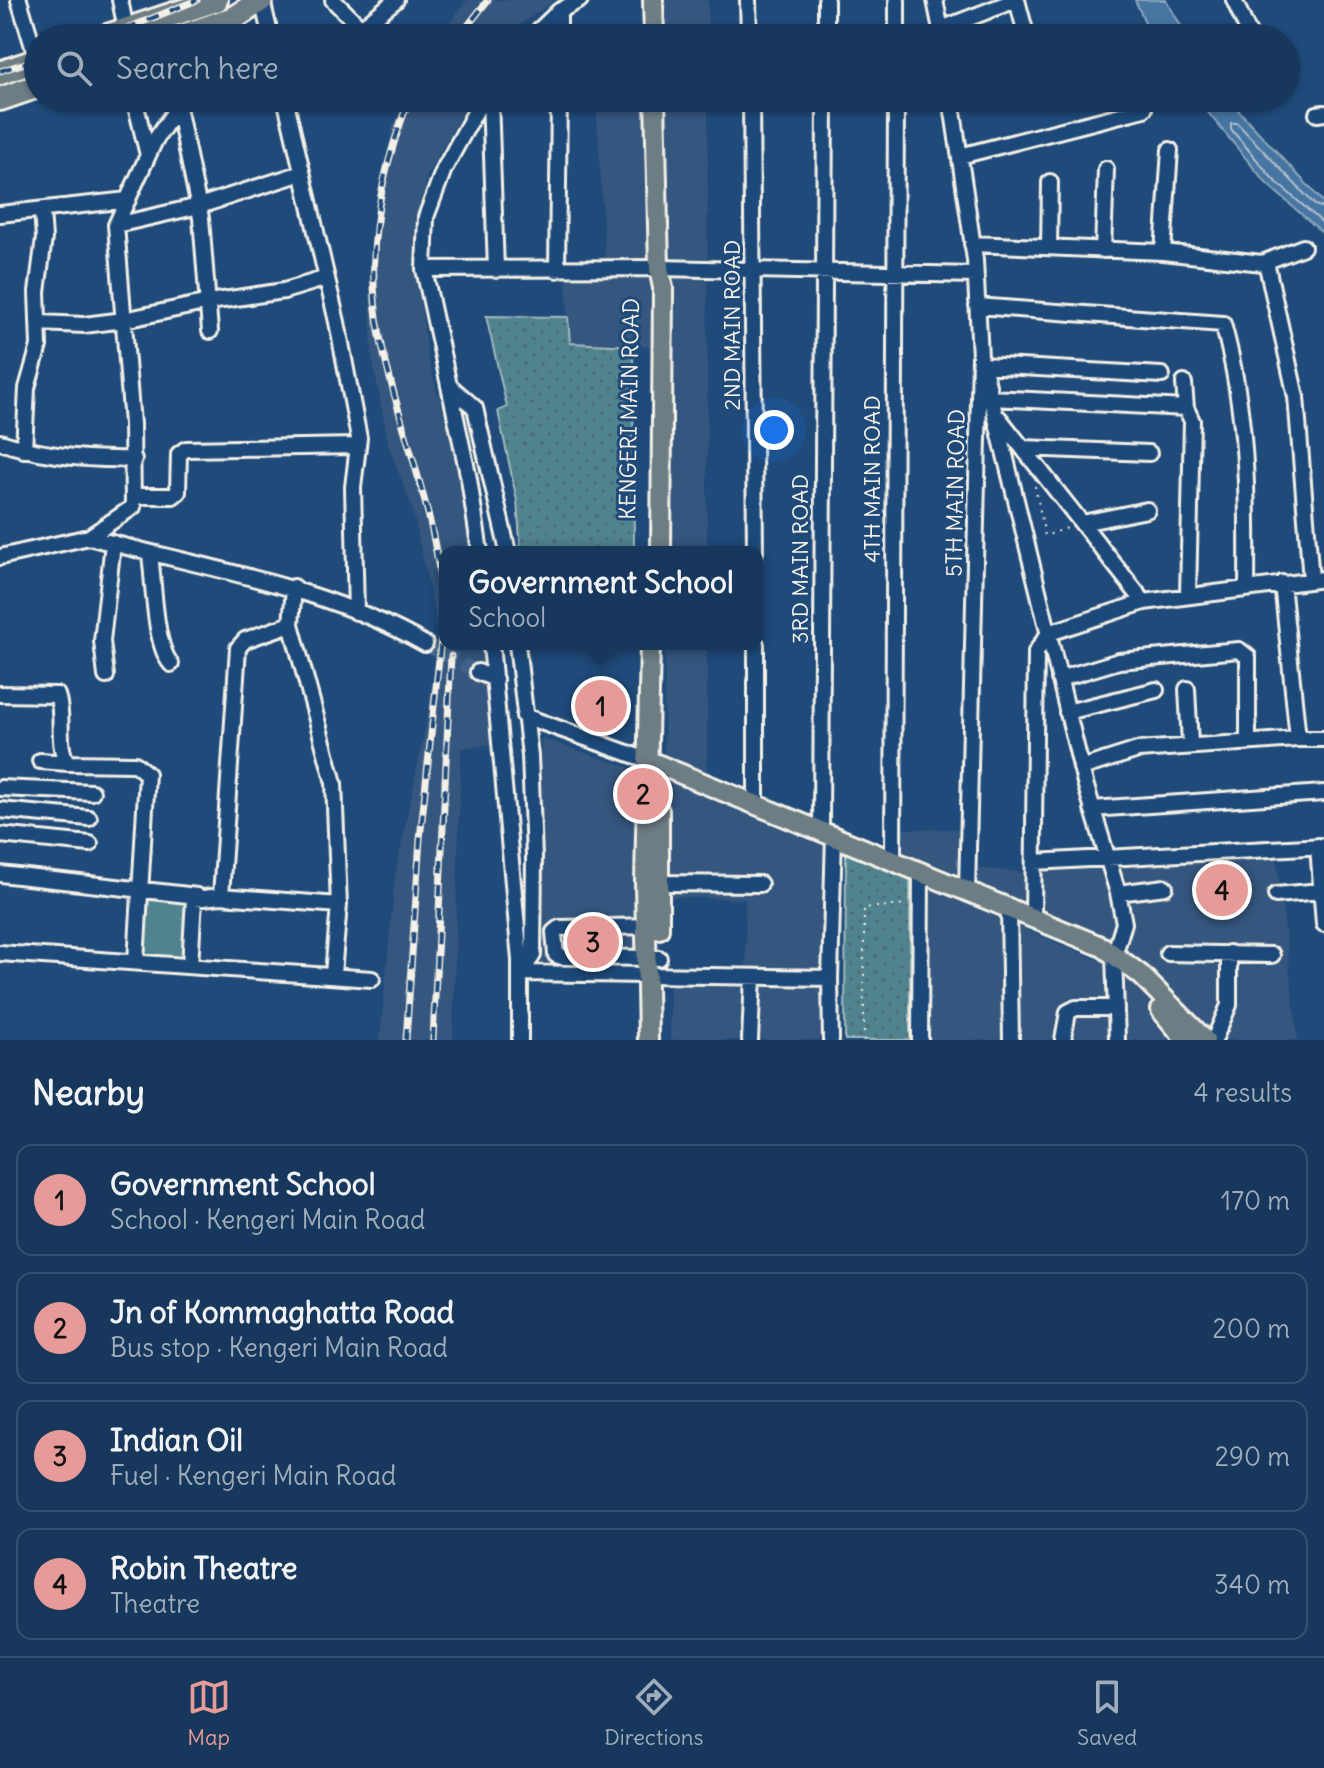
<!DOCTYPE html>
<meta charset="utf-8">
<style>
:root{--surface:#17385c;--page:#203f62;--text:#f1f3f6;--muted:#9eacbb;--line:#365272;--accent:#e69b98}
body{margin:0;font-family:Delius,sans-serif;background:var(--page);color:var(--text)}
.you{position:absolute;left:774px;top:430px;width:28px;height:28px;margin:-20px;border:6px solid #fff;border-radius:50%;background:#1a73e8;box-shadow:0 0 0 12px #1a73e833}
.badge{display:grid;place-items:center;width:52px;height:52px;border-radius:50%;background:var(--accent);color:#111;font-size:26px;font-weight:700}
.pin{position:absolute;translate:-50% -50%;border:4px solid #fff;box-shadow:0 2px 8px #0006}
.popup{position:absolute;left:439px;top:546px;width:324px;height:104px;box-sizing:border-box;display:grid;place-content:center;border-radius:16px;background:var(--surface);filter:drop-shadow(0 2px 6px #0005);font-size:26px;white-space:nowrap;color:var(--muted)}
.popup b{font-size:30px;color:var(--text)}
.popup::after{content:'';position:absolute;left:50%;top:100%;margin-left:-16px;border:16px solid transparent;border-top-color:var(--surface)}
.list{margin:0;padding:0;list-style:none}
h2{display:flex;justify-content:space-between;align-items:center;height:104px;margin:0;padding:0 32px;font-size:34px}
h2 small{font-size:26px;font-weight:400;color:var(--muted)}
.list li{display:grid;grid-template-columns:52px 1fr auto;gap:24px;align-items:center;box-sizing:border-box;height:112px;margin:0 16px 16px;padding:0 16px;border:2px solid var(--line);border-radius:16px}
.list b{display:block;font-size:30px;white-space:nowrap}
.list p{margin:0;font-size:26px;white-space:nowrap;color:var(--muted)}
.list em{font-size:26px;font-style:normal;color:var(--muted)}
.icon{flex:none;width:44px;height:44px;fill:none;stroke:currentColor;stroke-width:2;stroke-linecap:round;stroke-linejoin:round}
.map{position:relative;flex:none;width:1324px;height:1040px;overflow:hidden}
.search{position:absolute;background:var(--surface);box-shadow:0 2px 6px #0004;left:24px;right:24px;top:24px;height:88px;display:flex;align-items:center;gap:20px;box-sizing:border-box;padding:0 28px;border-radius:44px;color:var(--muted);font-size:30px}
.sheet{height:616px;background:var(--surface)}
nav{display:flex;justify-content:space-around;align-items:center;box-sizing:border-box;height:112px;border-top:2px solid var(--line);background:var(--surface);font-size:22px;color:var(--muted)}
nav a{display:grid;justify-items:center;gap:4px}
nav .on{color:var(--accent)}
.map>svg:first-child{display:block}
.built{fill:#34577e}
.grass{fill:#51838f;stroke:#a2babc;stroke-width:2}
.park{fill:url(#park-dots);stroke:#a2babc;stroke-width:2}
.water{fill:#4774a2;stroke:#8ca6be;stroke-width:2}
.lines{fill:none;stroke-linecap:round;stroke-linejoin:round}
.shore{stroke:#afbfcc;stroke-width:2}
.minor-tunnel{stroke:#3f638a;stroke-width:14;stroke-dasharray:14 7;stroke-linecap:butt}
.minor-casing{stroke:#f4f1e8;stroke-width:20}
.major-casing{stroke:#f4f1e8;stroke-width:24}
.highway-casing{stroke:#f4f1e8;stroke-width:28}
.path{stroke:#f4f1e8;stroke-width:2;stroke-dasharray:2 6;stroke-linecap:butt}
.minor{stroke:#1f4a7a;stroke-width:14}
.major{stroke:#6d7d84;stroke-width:18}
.highway{stroke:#6d7d84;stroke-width:22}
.rail-casing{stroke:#f4f1e8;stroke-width:7}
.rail{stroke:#1f4a7a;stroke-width:4;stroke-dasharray:12;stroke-linecap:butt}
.labels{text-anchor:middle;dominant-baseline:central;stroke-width:6;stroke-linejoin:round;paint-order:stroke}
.street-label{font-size:22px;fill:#f4f1e8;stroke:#1f4a7a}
</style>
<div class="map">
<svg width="1324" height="1040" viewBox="0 0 1324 1040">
<defs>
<pattern id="park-dots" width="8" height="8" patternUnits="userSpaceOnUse" patternTransform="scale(2)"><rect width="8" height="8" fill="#51838f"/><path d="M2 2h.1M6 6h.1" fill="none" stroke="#4e6b72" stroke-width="1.8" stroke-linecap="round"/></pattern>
</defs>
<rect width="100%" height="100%" fill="#1f4a7a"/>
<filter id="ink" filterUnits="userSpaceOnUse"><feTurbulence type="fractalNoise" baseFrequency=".0125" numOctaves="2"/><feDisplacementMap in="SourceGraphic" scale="16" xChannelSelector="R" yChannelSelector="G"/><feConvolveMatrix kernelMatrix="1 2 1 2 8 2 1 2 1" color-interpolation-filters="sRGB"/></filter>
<g filter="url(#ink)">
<path class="built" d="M467,0H555L520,25L509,38H437Z
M642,0H708V38H641Z
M405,98H471L427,175L414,252L428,359L467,496L475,552H445V644H489L504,743L461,748L453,1040H380L395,876L427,720L439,633L412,508L389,447L372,357L369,273L376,202L393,126Z
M596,98H708L707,552H665L666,347L570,343L566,279L606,277Z
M665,644H707V780L664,758Z
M541,738L636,770L639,962L538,965Z
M663,780L826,847L825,974L746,972L745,899L662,897Z
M883,829H976V868L1029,873L1042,863L1276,853L1298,1040H1208L1118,945L898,855L883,837Z
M929,888L1126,972L1179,1040H924Z
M670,984H827L826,1040H670Z"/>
<path class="grass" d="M145,896L187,903L184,959L145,956Z"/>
<path class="park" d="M486,316L568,317L570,343L633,346L634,552H521L517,501L498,411L507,407Z
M846,853L910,878V1040H845Z"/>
<path class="water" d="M1135,0H1166L1188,38H1152Z
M1196,98H1227L1324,203V234L1267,184Z"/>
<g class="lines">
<path class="shore" d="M1324,208L1315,205L1237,123H1231V129L1273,179L1324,224"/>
<path class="minor-tunnel" d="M425,644L478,672"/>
<defs>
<path id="minor" d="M19,0L37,60
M120,0L126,29
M262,0L271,38
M333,0L361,28L396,0
M748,0L749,38
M935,0L942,35
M1017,0L1027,38
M1234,0L1250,36
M941,29L1016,0
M531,38L559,11L580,0
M559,38V11
M826,38V0
M897,38V0
M134,98L148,155
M285,98L337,322L359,438L353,487L356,612
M490,98L496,270
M751,98L755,552
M951,98L975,260L980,357L967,891
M178,107L201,218L210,331
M1317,114L1324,113
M960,156L1144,109
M0,214L128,200
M116,225L199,206L302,173
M972,244L1163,252L1262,263L1267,266L1296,397L1311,580
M1049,247L1050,182
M1103,250L1106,169
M1163,252L1170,150
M1262,263L1303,247
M424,269L659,268L975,275
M557,270L559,98
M977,306L1223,324C1247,410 1248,497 1247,586
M39,323L84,325L124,320L209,302L284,291L327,278
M983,365L1162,375
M985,373L1085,783L1118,893L1124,923L1114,956L1117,1040
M1184,383L1186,408
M451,387L475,408L508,552
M991,398L1186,408L1192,421L1188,595
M999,418L1144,602L1049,633L1036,652L1033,918
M0,442C42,456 89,460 134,459
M1023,448L1149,453
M24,450L27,388L39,346L37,292L44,238L42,210
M134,496H173L178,492L179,454L186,449L357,446
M1082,523L1147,510
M89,537C202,568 322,585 425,644
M480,552L469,479L424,269L426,217L444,169L483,98
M150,555C154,582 154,644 171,664
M0,557L89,537L133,507L132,424L116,225L155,140L184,98
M294,587L291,624L334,783L339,905L333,974
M1144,602L1324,579
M491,644L520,960V1040
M517,644L530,756L534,857L533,955L521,973
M756,644V806
M478,672L495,679
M106,676L102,641L113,543
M1059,679L1119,661L1239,650L1248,657V742
M1187,689L1190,744
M0,694L57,695C65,716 55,746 68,763L135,764L147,774L136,962
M1067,712L1156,690
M524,716L647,760
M1298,739H1324
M40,761L68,763
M1081,768L1138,750L1298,739L1282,583
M0,788L92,792
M1092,809L1324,793
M0,810L89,818
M821,829L825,98
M0,835L90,844
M1318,846L1324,924
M893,860L896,98
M1034,862L1324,846
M0,874L197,896
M659,883L760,884
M1118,893L1165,887
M1276,895L1321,891
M221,896L339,905
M1009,908L1011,1040
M654,926L559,928L554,932L556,955L562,957L659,958
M0,953L372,979
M1168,953L1272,955
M190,966L194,899L221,896L238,648L245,640L291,624
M521,973L830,978L834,835
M830,978L831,1040
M750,1040L753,977
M920,1040L921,871
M1063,1040L1068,1012L1076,1008H1116
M1214,1040L1229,1005V953"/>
<path id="major" d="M653,0L654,38
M655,98L659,268L663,288L661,552
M647,760L1103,947L1141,975L1205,1040
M659,929V811
M1161,1010L1186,1040
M648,1040L645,882L650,644"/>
<path id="highway" d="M101,38L216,0
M177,38L234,18L261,0
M0,73L38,60
M0,99L38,86"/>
</defs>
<use href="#minor" class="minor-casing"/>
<use href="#major" class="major-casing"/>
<use href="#highway" class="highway-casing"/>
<path class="path" d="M1035,486L1045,536L1070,527
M864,1040V908L907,905"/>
<use href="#minor" class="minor"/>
<use href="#major" class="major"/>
<use href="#highway" class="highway"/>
<defs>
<path id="rail" d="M103,38L197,0
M458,38L488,0
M0,71L38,59
M406,1040L420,839L443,621C442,520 399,433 380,336C364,254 379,175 410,98
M433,1040L451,656"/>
</defs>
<use href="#rail" class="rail-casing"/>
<use href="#rail" class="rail"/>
</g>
</g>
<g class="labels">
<g class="street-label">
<text transform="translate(732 325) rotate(-90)">2ND MAIN ROAD</text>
<text transform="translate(629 409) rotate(-89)">KENGERI MAIN ROAD</text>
<text transform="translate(872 479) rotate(-90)">4TH MAIN ROAD</text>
<text transform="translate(955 493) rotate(-89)">5TH MAIN ROAD</text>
<text transform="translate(800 559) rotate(-90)">3RD MAIN ROAD</text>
</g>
</g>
</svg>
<div class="you"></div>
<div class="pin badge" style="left:601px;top:706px">1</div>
<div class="popup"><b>Government School</b>School</div>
<div class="pin badge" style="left:643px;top:794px">2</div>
<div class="pin badge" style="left:593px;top:942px">3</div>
<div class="pin badge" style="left:1222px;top:890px">4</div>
<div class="search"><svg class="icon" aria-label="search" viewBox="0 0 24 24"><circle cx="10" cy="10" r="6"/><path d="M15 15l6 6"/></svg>Search here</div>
</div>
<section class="sheet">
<h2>Nearby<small>4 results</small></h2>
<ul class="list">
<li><span class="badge">1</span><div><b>Government School</b><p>School · Kengeri Main Road</p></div><em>170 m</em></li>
<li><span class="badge">2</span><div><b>Jn of Kommaghatta Road</b><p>Bus stop · Kengeri Main Road</p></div><em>200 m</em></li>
<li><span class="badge">3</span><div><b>Indian Oil</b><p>Fuel · Kengeri Main Road</p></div><em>290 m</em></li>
<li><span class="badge">4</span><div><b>Robin Theatre</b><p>Theatre</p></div><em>340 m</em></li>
</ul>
</section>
<nav>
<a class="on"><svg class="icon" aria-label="map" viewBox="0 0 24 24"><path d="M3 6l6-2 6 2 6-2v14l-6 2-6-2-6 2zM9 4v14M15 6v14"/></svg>Map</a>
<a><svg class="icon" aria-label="directions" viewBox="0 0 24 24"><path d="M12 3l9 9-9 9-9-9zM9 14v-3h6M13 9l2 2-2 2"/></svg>Directions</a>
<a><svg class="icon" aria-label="saved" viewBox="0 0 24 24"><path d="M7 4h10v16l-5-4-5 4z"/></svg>Saved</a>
</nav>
